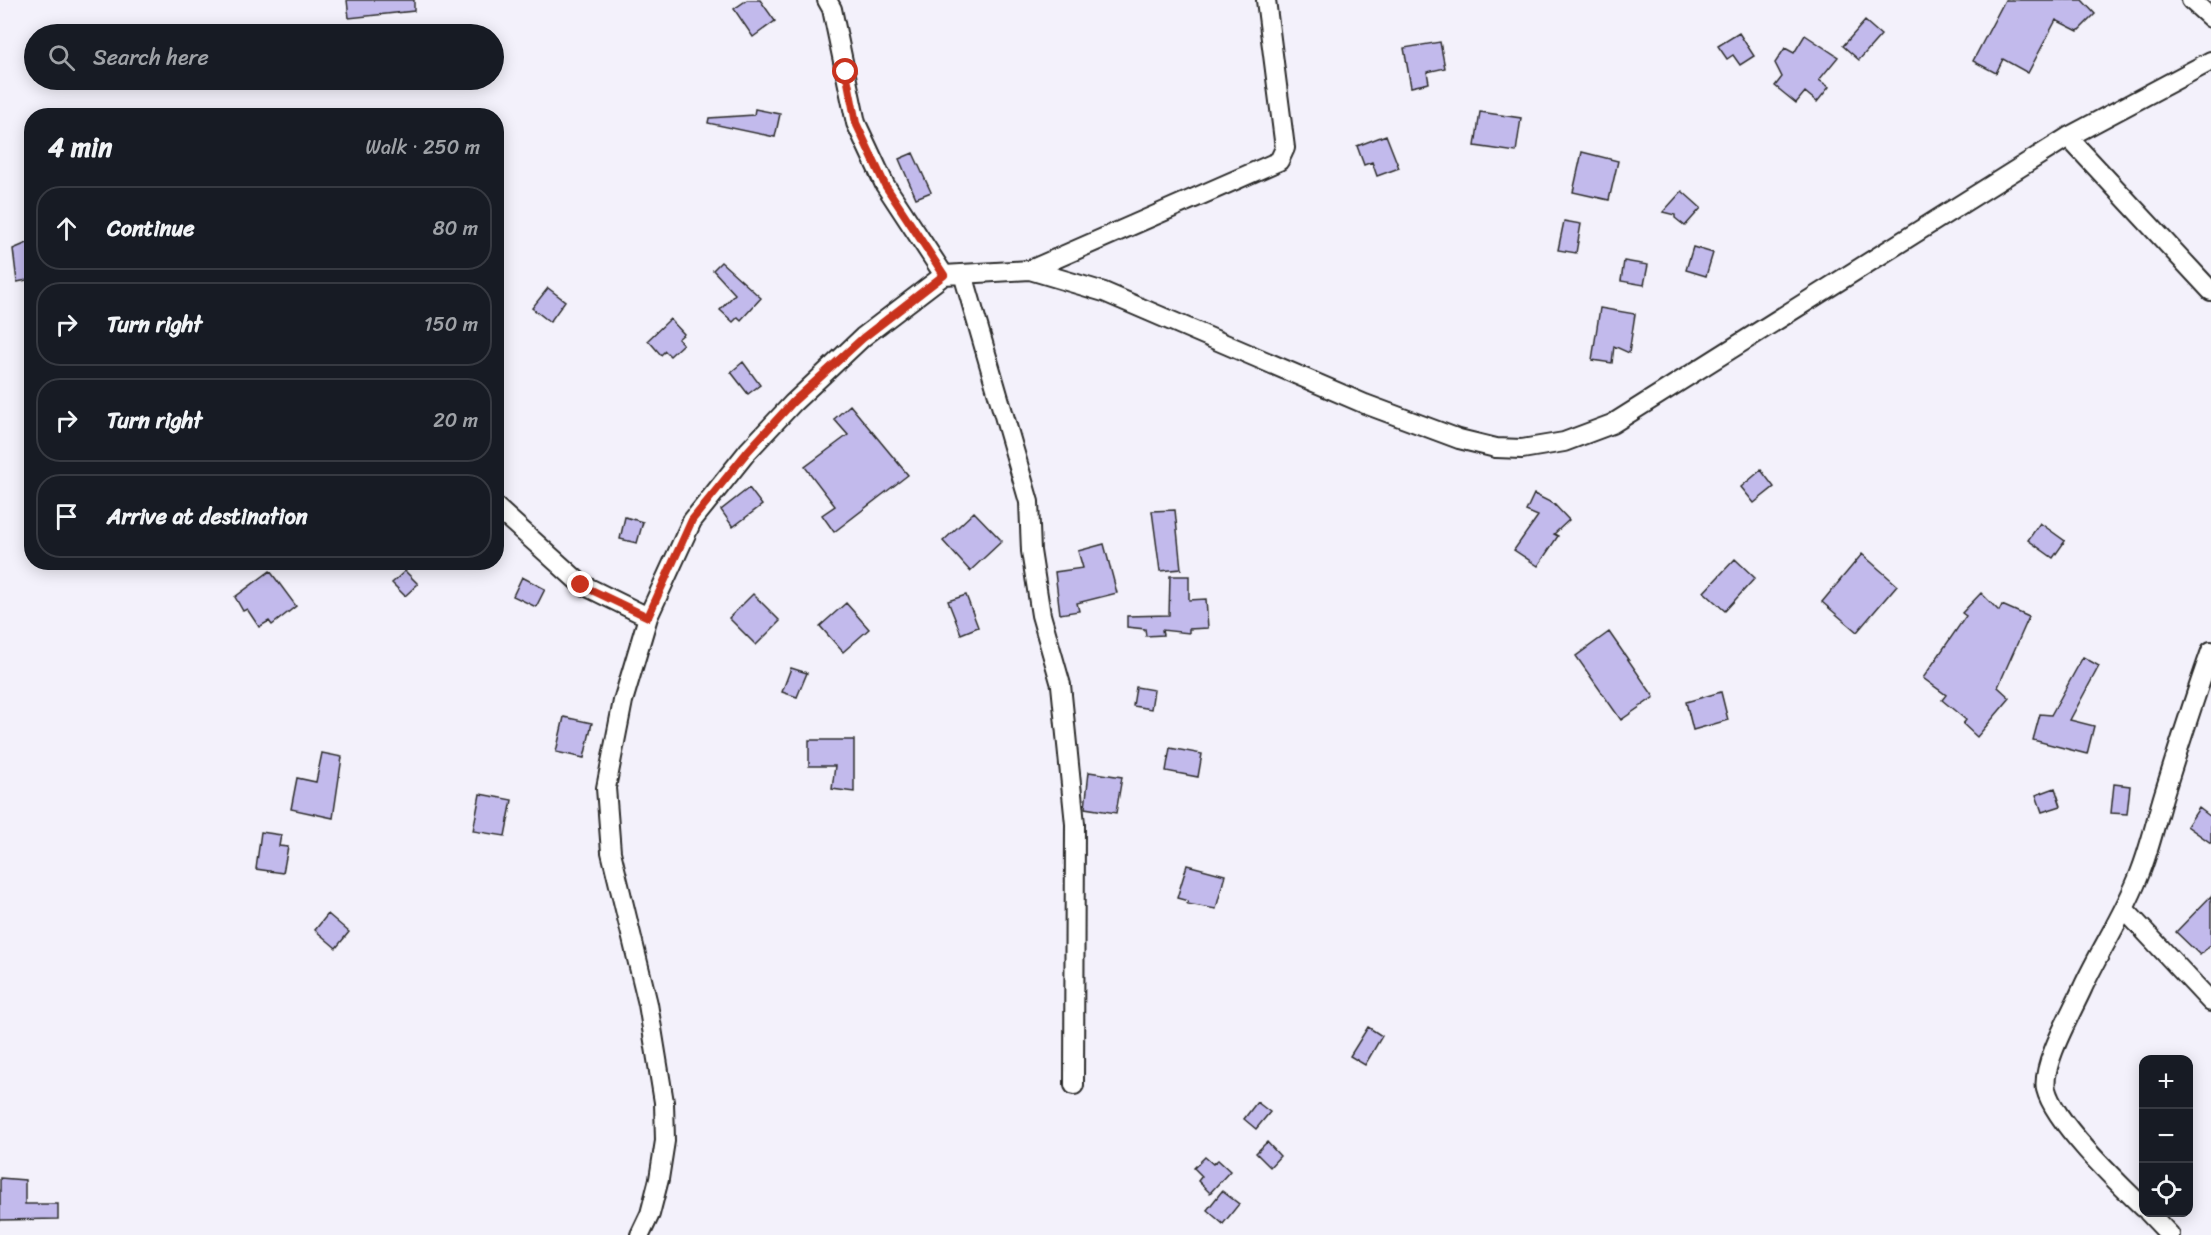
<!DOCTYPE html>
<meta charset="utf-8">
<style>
:root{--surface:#171b24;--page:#20242c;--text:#f1f3f6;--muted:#9ea1a6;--line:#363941}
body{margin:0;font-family:Sriracha,sans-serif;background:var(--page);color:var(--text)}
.controls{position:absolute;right:18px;bottom:18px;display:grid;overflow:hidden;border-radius:12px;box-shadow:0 3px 15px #0003}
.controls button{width:54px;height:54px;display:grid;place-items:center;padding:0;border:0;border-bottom:2px solid var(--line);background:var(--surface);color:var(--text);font:30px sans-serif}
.stop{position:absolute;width:18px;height:18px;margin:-14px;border:4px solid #c8321e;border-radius:50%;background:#fff}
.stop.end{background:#c8321e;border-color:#fff;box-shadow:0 2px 6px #0008}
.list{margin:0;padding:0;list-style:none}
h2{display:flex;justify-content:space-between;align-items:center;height:78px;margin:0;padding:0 24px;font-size:26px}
h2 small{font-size:20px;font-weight:400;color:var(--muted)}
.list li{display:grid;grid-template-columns:39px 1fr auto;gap:18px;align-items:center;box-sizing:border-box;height:84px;margin:0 12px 12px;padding:0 12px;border:2px solid var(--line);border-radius:24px}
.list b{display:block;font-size:22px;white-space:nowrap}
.list em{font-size:20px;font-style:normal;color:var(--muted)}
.icon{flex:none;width:33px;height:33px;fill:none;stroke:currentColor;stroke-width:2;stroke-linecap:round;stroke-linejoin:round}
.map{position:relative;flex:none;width:2211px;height:1235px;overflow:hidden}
.search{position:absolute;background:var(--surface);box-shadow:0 3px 15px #0003;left:24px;top:24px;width:480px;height:66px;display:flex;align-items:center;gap:15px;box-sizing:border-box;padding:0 21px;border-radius:33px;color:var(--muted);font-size:22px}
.panel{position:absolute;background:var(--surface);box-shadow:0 3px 15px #0003;left:24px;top:108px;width:480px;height:462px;border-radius:24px}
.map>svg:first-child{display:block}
.building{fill:#c2baec;stroke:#2b2b2b;stroke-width:1.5}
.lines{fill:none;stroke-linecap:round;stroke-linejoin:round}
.minor-casing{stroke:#2b2b2b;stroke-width:22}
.minor{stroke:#fff;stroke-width:18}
.route{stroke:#c8321e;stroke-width:8}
</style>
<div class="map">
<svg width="2211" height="1235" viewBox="0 0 2211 1235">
<rect width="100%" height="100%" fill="#f3f1fb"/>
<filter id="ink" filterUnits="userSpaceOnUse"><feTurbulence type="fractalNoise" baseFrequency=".0167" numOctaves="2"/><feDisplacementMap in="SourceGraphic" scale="12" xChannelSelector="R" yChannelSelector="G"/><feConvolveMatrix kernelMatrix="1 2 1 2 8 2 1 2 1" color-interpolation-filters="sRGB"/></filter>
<g filter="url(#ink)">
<path class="building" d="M347,0H414V11L349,18Z
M747,0H760L775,21L753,37L734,9Z
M2005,0H2082L2095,14L2078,31L2056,20L2028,73L2003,59L1996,73L1973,61Z
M1865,21L1881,35L1859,60L1843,46Z
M1739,33L1754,56L1740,65L1733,55L1727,59L1718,46Z
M1805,35L1838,57L1819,80L1829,87L1817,102L1805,92L1796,103L1775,86L1782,77L1775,63L1785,48L1794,53Z
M1440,42L1445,68L1427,72L1429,83L1411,87L1404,48Z
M755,109L780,114L775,137L708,123L709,118L754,115Z
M1480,112L1521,118L1516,152L1475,146Z
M1386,135L1399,168L1377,176L1372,162L1364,165L1357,146Z
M1582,152L1618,161L1609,200L1573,192Z
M913,153L931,192L916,198L899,159Z
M1682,191L1701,208L1685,226L1675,218V215L1663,212Z
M1564,221L1581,224L1576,253L1558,250Z
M32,241V279L17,282L13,249Z
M1693,247L1713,253L1706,276L1686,270Z
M1624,261L1648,265L1644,285L1621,281Z
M721,262L761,298L741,320L738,317L733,322L720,310L735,294L713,270Z
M548,288L565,301L550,322L532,308Z
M1600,308L1635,314L1629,353L1614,346L1612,363L1592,360Z
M670,319L684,334L678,339L683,344L670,356L665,351L661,355L648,340Z
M743,362L760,385L748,394L731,372Z
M850,405L908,475L834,532L822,515L835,506L805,467L848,435L834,419Z
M1761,470L1774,487L1754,503L1741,487Z
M749,488L762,505L733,527L721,510Z
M1534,494L1554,504L1569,520L1554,534L1558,536L1538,566L1514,550L1538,516L1526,511Z
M1175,510L1181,569L1160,571L1152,511Z
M974,512L1002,541L970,571L943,541Z
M625,517L643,522L637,543L620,539Z
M2040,523L2065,541L2053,558L2028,540Z
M1104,544L1117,593L1077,603L1079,611L1060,614L1055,572L1083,568L1078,551Z
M1862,554L1897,585L1857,632L1822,602Z
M1735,559L1755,578L1725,611L1704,592Z
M270,571L296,606L272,625L269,621L259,627L247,609L243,611L235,597Z
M405,571L418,584L405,596L392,583Z
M1170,576H1189V600L1206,599L1208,628L1189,629V633L1162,630L1163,635L1146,636L1145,629L1127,627V616L1169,615Z
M522,577L545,589L536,607L513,596Z
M1981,593L1999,611L2002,605L2029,617L1998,687L2010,698L1977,737L1963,724L1966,720L1942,700L1946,695L1923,678L1966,616L1962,613Z
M753,594L780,621L756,645L729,618Z
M966,595L978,627L961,634L948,601Z
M846,603L869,629L843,652L820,626Z
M1609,632L1654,697L1621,720L1576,656Z
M2083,657L2099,666L2070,720L2094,726L2087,754L2033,740L2040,714L2051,715Z
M791,668L807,673L797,697L782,692Z
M1136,687L1154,690L1151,709L1133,706Z
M1721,692L1728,720L1693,730L1686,702Z
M564,717L592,723L584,758L556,752Z
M809,740H854V792L832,789L835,766H809Z
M1170,748L1202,754L1198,777L1166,771Z
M322,753L342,757L333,818L291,809L297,778L316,782Z
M1089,772L1122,777L1116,813L1085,808Z
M2114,784L2130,786L2127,814L2111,813Z
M2055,788L2061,806L2042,812L2036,795Z
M480,794L512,800L505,836L473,831Z
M2199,808L2211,817V843L2187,826Z
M261,832L281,835L279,846L288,847L283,873L256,869Z
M1187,865L1225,875L1216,909L1187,904L1188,901L1177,898Z
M2211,896V944L2200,955L2176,932Z
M328,914L349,932L336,948L315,930Z
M1368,1027L1382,1036L1365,1065L1350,1056Z
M1257,1102L1270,1112L1256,1129L1244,1119Z
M1267,1142L1280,1156L1270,1167L1256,1153Z
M1205,1157L1213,1164L1218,1160L1230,1171L1210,1193L1198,1181L1202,1176L1194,1168Z
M0,1178L25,1180V1204H58V1219L0,1220Z
M1222,1191L1239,1204L1223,1224L1207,1210Z"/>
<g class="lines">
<defs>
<path id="minor" d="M827,0L832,9L856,123L885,185L944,275
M2191,0L2211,18
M2068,137L2211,291
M1030,270L1279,161L1285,148L1266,0
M963,274L1029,502L1031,551L1041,615L1061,685L1075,824L1074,1085
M496,507L581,584L648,617
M2125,910L2211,1002
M2144,1208C2118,1183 2054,1122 2046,1089C2041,1065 2073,1010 2083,987C2101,948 2125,913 2140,873C2150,848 2156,820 2164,794C2179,746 2194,699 2211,651
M2148,1212L2170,1235
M640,1235L650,1214L659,1179L665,1141L664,1102L648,1004L611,852L606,788L623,701L648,617L692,521L748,451L793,403L863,337L944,275L1030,270L1104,292L1365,404L1459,439L1496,448L1522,449L1564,442L1612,424L2068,137L2211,61"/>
</defs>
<use href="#minor" class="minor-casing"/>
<use href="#minor" class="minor"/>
</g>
</g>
<g class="lines" filter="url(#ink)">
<path class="route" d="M581,585L648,617L692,520L748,451L793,402L863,338L944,275L885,185L856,123L846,72"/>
</g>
</svg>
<div class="controls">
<button>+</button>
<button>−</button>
<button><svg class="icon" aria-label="locate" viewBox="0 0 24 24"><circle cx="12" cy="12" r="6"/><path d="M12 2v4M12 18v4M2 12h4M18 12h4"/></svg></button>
</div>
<div class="stop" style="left:846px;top:72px"></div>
<div class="stop end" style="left:581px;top:585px"></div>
<div class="search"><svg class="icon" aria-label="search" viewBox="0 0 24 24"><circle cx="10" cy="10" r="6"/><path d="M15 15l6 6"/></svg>Search here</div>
<section class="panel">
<h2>4 min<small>Walk · 250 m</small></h2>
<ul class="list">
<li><svg class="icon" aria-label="ahead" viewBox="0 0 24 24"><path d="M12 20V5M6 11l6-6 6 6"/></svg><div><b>Continue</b></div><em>80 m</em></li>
<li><svg class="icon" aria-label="right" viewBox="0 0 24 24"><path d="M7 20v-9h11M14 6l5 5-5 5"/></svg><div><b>Turn right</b></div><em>150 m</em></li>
<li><svg class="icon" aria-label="right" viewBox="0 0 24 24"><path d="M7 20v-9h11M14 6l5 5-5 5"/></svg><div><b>Turn right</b></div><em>20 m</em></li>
<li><svg class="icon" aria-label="arrive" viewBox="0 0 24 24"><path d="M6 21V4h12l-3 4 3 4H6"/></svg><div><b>Arrive at destination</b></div></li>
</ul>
</section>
</div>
